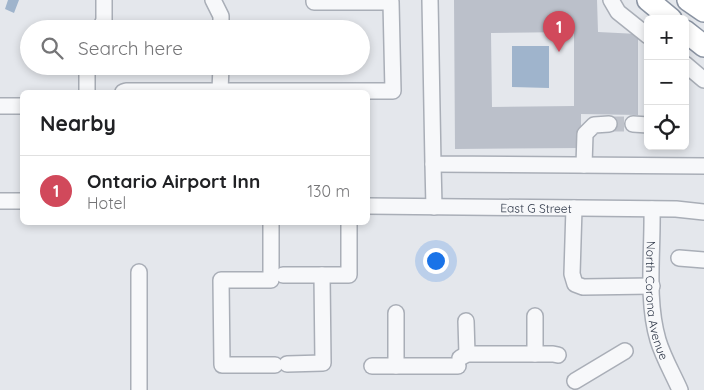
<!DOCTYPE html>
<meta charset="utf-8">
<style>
:root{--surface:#fff;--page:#f2f2f2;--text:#202124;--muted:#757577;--line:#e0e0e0;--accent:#d1495b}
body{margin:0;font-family:Quicksand,sans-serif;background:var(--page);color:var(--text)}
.controls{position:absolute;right:15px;top:15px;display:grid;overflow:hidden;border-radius:8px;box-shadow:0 2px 8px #0003}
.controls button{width:45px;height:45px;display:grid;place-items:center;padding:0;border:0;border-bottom:1px solid var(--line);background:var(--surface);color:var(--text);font:25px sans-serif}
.you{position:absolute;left:435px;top:260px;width:18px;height:18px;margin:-12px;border:4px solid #fff;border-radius:50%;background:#1a73e8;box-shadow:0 0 0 8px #1a73e833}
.badge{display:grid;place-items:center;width:32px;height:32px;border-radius:50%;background:var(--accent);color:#fff;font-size:16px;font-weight:700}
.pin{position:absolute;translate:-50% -41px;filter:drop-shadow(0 1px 2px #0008)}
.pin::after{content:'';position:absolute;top:26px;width:18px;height:15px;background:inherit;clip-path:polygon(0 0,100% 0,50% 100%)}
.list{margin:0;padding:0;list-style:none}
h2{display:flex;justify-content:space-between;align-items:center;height:65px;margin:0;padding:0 20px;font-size:21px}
h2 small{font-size:16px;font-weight:400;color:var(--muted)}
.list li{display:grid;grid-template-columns:32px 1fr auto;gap:15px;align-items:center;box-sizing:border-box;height:70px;padding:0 20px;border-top:1px solid var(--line)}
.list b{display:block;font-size:19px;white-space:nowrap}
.list p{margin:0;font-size:16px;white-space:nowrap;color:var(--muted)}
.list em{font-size:16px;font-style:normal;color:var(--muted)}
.icon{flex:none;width:28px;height:28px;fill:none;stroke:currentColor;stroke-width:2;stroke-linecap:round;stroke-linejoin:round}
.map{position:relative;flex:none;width:704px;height:390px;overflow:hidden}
.search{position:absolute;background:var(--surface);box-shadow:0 2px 8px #0003;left:20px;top:20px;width:350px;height:55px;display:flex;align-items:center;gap:12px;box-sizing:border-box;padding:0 18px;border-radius:28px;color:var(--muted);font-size:19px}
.panel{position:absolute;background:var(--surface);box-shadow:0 2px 8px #0003;left:20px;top:90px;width:350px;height:135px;border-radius:8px}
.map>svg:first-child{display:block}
.water{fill:#9fb4cc}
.building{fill:#bbc0ca;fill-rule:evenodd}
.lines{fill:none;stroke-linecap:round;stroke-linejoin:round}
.minor-tunnel{stroke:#bfc3cb;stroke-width:15;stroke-dasharray:15 8;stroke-linecap:butt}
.minor-casing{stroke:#a9aeb7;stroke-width:18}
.highway-casing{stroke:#8b94a3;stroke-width:24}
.minor{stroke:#f7f8fa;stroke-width:15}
.highway{stroke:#fff;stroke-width:21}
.labels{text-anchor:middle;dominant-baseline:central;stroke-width:4.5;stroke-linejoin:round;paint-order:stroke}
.street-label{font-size:12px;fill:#2b3445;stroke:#f4f6f9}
</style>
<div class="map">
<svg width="704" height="390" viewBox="0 0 704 390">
<rect width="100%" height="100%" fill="#e4e7ec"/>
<path class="water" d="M8,0H19L14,13L5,9Z
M512,46H549V88L512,87Z"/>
<path class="building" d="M454,0H597L598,32L638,34V115L581,114V148L455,149ZM574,32V106L492,107L491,33Z"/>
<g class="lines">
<path class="minor-tunnel" d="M609,124H633"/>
<defs>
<g id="minor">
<path d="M213,0L221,16V29"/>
<path d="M430,0L433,164L704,166"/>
<path d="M611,0L618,12L648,36"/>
<path d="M100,29L104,20V0"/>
<path d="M685,64L704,80"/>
<path d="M87,66V92"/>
<path d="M220,91L221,66"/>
<path d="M123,92L126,91H393L391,2H314V0"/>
<path d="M0,106H22"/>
<path d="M633,124L648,125"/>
<path d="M433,164L434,207"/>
<path d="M584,165L585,134L594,125L609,124"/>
<path d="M0,201H22"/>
<path id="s1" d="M368,206L676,209L704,212"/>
<path d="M574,208L572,274L575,284L583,287L652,286"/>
<path id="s2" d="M652,209C653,252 646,299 658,340C663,357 673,374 680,390"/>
<path d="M271,222V280H221L222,365H275"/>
<path d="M679,258L704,260"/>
<path d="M283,275H349V222"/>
<path d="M396,313V366"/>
<path d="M535,316V354"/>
<path d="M466,321L467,354"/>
<path d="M460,358L467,354H553L558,355"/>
<path d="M287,364L323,363L322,275"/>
<path d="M372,366H458"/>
<path d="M575,381L625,351"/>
<path d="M139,390V272"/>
</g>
<path id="highway" d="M648,0L671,19
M688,0L704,11
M685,31L704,46"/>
</defs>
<use href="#minor" class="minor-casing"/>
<use href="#highway" class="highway-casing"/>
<use href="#minor" class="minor"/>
<use href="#highway" class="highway"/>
</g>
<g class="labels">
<g class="street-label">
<text stroke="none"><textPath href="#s1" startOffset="168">East G Street</textPath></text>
<text stroke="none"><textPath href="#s2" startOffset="92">North Corona Avenue</textPath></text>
</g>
</g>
</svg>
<div class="controls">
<button>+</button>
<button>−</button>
<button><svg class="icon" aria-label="locate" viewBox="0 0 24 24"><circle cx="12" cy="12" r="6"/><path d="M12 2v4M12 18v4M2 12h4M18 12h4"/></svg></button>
</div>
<div class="you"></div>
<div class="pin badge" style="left:559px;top:52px">1</div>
<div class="search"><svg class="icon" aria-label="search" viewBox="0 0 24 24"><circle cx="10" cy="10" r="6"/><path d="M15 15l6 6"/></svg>Search here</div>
<section class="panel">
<h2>Nearby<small></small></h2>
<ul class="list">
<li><span class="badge">1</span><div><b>Ontario Airport Inn</b><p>Hotel</p></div><em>130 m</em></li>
</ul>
</section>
</div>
